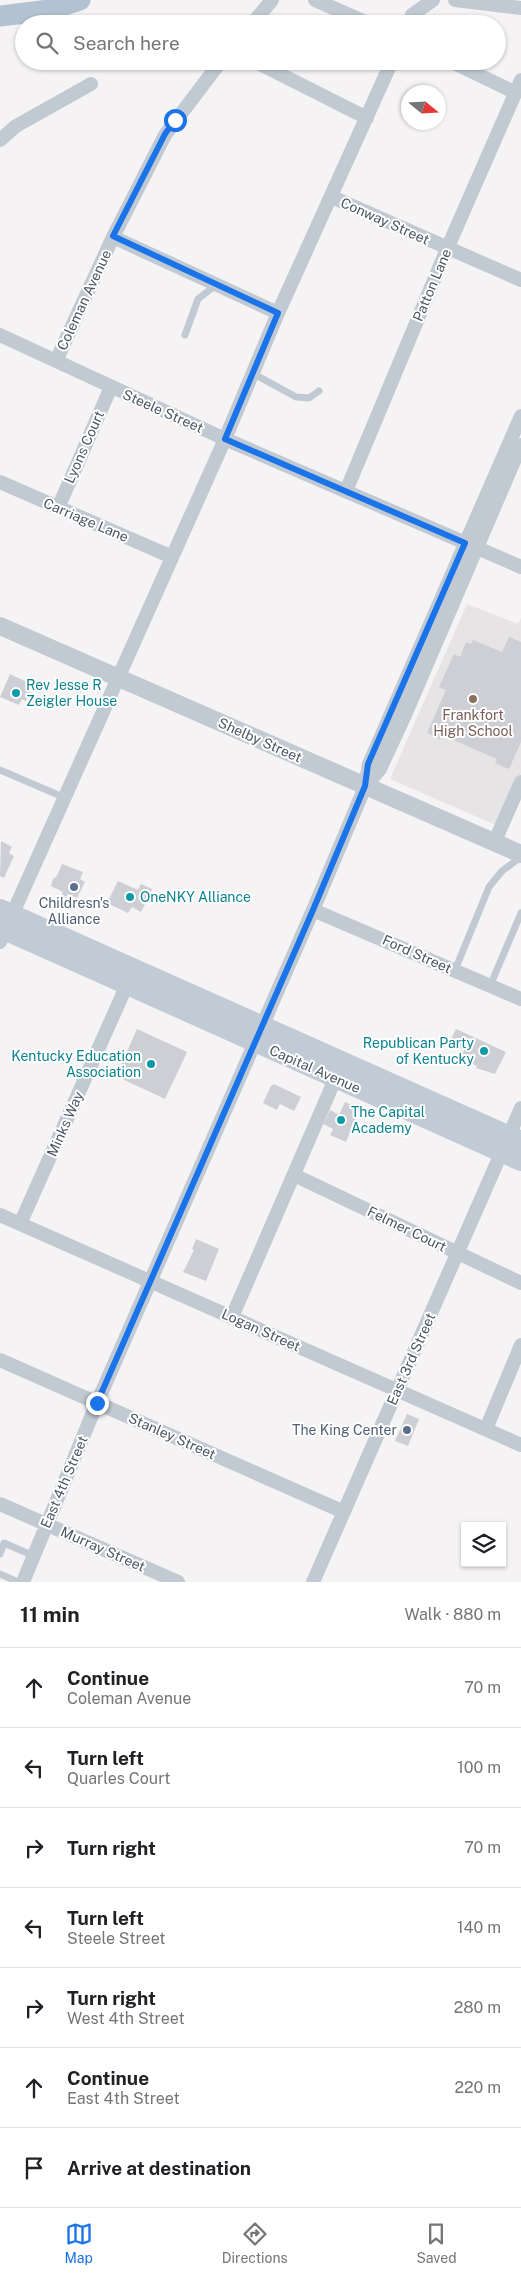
<!DOCTYPE html>
<meta charset="utf-8">
<style>
:root{--surface:#fff;--page:#f2f2f2;--text:#202124;--muted:#757577;--line:#e0e0e0;--accent:#1a73e8}
body{margin:0;font-family:"Public Sans",sans-serif;background:var(--page);color:var(--text)}
.controls{position:absolute;right:15px;bottom:15px;display:grid;overflow:hidden;border-radius:0px;box-shadow:0 1px 4px #0004}
.controls button{width:45px;height:45px;display:grid;place-items:center;padding:0;border:0;border-bottom:1px solid var(--line);background:var(--surface);color:var(--text);font:25px sans-serif}
.compass{position:absolute;left:401px;top:85px;width:45px;height:45px;border-radius:50%;background:var(--surface);box-shadow:0 1px 4px #0004;rotate:108deg}
.stop{position:absolute;width:15px;height:15px;margin:-11px;border:4px solid #1a73e8;border-radius:50%;background:#fff}
.stop.end{background:#1a73e8;border-color:#fff;box-shadow:0 1px 5px #0008}
.list{margin:0;padding:0;list-style:none}
h2{display:flex;justify-content:space-between;align-items:center;height:65px;margin:0;padding:0 20px;font-size:21px}
h2 small{font-size:16px;font-weight:400;color:var(--muted)}
.list li{display:grid;grid-template-columns:32px 1fr auto;gap:15px;align-items:center;box-sizing:border-box;height:80px;padding:0 20px;border-top:1px solid var(--line)}
.list b{display:block;font-size:19px;white-space:nowrap}
.list p{margin:0;font-size:16px;white-space:nowrap;color:var(--muted)}
.list em{font-size:16px;font-style:normal;color:var(--muted)}
.icon{flex:none;width:28px;height:28px;fill:none;stroke:currentColor;stroke-width:2;stroke-linecap:round;stroke-linejoin:round}
.map{position:relative;flex:none;width:521px;height:1582px;overflow:hidden}
.search{position:absolute;background:var(--surface);box-shadow:0 1px 4px #0004;left:15px;right:15px;top:15px;height:55px;display:flex;align-items:center;gap:12px;box-sizing:border-box;padding:0 18px;border-radius:28px;color:var(--muted);font-size:19px}
.sheet{height:625px;background:var(--surface)}
nav{display:flex;justify-content:space-around;align-items:center;box-sizing:border-box;height:70px;border-top:1px solid var(--line);background:var(--surface);font-size:14px;color:var(--muted)}
nav a{display:grid;justify-items:center;gap:2px}
nav .on{color:var(--accent)}
.map>svg:first-child{display:block}
.education{fill:#e6e4e5}
.building{fill:#cdcfd5}
.lines{fill:none;stroke-linecap:round;stroke-linejoin:round}
.service{stroke:#c1cad2;stroke-width:7}
.minor{stroke:#c1cad2;stroke-width:14}
.tertiary{stroke:#c1cad2;stroke-width:18}
.secondary{stroke:#c1cbd6;stroke-width:20}
.primary{stroke:#b3c2d1;stroke-width:21}
.route{stroke:#1a73e8;stroke-width:6}
.culture-dot{fill:#0f9aa8;stroke:#fff;stroke-width:2}
.education-dot{fill:#8d6e63;stroke:#fff;stroke-width:2}
.service-dot{fill:#5c6f8a;stroke:#fff;stroke-width:2}
.labels{text-anchor:middle;dominant-baseline:central;stroke-width:4;stroke-linejoin:round;paint-order:stroke}
.street-label{font-size:14px;fill:#4a5661;stroke:#fff}
.culture-label{font-size:14px;fill:#0d838f;stroke:#fff;text-anchor:start}
.education-label{font-size:14px;fill:#785e54;stroke:#fff}
.service-label{font-size:14px;fill:#4e5e75;stroke:#fff}
</style>
<div class="map">
<svg width="521" height="1582" viewBox="0 0 521 1582">
<rect width="100%" height="100%" fill="#f5f3f3"/>
<path class="education" d="M467,604L518,624L521,618V774L498,826L390,779Z"/>
<path class="building" d="M509,637L521,642V742L509,769L495,763L497,759L442,735L440,739L427,733L446,690L439,687L454,654L460,657L466,642L471,644L473,640L502,652Z
M10,674L29,683L27,687L31,689L26,701L22,699L19,705L0,697Z
M1,841L12,847L9,853L14,856L4,878L0,876Z
M62,864L83,872L80,879L85,882L77,898L68,894L66,897L62,895L63,892L51,886L53,879L57,876Z
M118,881L138,890L141,884L152,889L141,912L132,907L128,913L107,903Z
M137,1029L187,1052L165,1099L116,1076Z
M456,1029L506,1052L495,1074L476,1068L477,1066L466,1061L467,1058L462,1055L464,1050L449,1043Z
M274,1084L301,1097L294,1111L280,1104L277,1110L263,1103L271,1086Z
M345,1102L360,1109L346,1142L330,1135L333,1129L323,1124L330,1110L339,1115Z
M196,1239L219,1249L206,1281L183,1272L194,1250L192,1249Z
M407,1414L419,1419L408,1446L395,1441Z"/>
<g class="lines">
<path class="service" d="M185,335L198,299L216,285
M252,373L296,397L309,398L319,391
M0,770L63,797
M455,970L489,887L502,871L521,857
M490,986L521,913
M0,1554L4,1543L34,1556
M0,1574L18,1582"/>
<path class="minor" d="M315,0L370,24
M455,0L521,8
M252,24L272,0
M409,24L412,15L433,0
M254,61L367,118
M450,61L516,93
M0,140L16,126L91,84
M332,197L521,280
M113,237L278,313
M0,335L225,439L521,567
M56,361L113,237L165,135L221,61
M0,482L172,557
M346,491L447,249L521,80
M58,508L111,387
M365,786L380,769L405,715L521,445
M494,843L521,782
M313,910L521,999
M0,942L225,439L278,313L392,61
M294,1175L521,1283
M0,1215L521,1445
M20,1224L130,978
M232,1317L339,1070
M0,1360L344,1512
M486,1429L521,1345
M0,1504L178,1582
M23,1582L97,1403L313,910L365,787L369,764L521,416
M313,1582L521,1108"/>
<path class="tertiary" d="M0,626L521,854"/>
<path class="secondary" d="M0,909L521,1141
M0,928L521,1161"/>
<path class="primary" d="M0,16L49,10L80,0"/>
</g>
<g class="lines">
<path class="route" d="M97,1403L313,910L365,786L368,764L465,543L225,439L278,313L113,236L165,134L175,120"/>
</g>
<g class="culture-dot">
<circle cx="16" cy="693" r="5"/>
<circle cx="130" cy="897" r="5"/>
<circle cx="484" cy="1051" r="5"/>
<circle cx="151" cy="1064" r="5"/>
<circle cx="341" cy="1120" r="5"/>
</g>
<circle class="education-dot" cx="473" cy="699" r="5"/>
<g class="service-dot">
<circle cx="74" cy="887" r="5"/>
<circle cx="407" cy="1430" r="5"/>
</g>
<g class="labels">
<g class="street-label">
<text transform="translate(385 221) rotate(24)">Conway Street</text>
<text transform="translate(432 285) rotate(-67)">Patton Lane</text>
<text transform="translate(84 300) rotate(-65)">Coleman Avenue</text>
<text transform="translate(163 411) rotate(24)">Steele Street</text>
<text transform="translate(84 447) rotate(-66)">Lyons Court</text>
<text transform="translate(86 520) rotate(23)">Carriage Lane</text>
<text transform="translate(260 740) rotate(24)">Shelby Street</text>
<text transform="translate(417 954) rotate(24)">Ford Street</text>
<text transform="translate(315 1069) rotate(24)">Capital Avenue</text>
<text transform="translate(65 1124) rotate(-66)">Minks Way</text>
<text transform="translate(407 1229) rotate(26)">Felmer Court</text>
<text transform="translate(261 1330) rotate(24)">Logan Street</text>
<text transform="translate(411 1359) rotate(-66)">East 3rd Street</text>
<text transform="translate(172 1436) rotate(24)">Stanley Street</text>
<text transform="translate(64 1482) rotate(-67)">East 4th Street</text>
<text transform="translate(103 1549) rotate(24)">Murray Street</text>
</g>
<g class="culture-label">
<text x="26" y="685">Rev Jesse R<tspan x="26" dy="16">Zeigler House</tspan></text>
<text x="140" y="897">OneNKY Alliance</text>
<text x="474" y="1043" text-anchor="end">Republican Party<tspan x="474" dy="16">of Kentucky</tspan></text>
<text x="141" y="1056" text-anchor="end">Kentucky Education<tspan x="141" dy="16">Association</tspan></text>
<text x="351" y="1112">The Capital<tspan x="351" dy="16">Academy</tspan></text>
</g>
<g class="education-label">
<text x="473" y="715">Frankfort<tspan x="473" dy="16">High School</tspan></text>
</g>
<g class="service-label">
<text x="74" y="903">Childresn's<tspan x="74" dy="16">Alliance</tspan></text>
<text x="397" y="1430" text-anchor="end">The King Center</text>
</g>
</g>
</svg>
<div class="controls">
<button><svg class="icon" aria-label="layers" viewBox="0 0 24 24"><path d="M12 4l9 5-9 5-9-5zM3 14l9 5 9-5"/></svg></button>
</div>
<svg class="compass" viewBox="-18 -18 36 36"><path d="M0-13l5 13h-10z" fill="#e53935"/><path d="M0 13l5-13h-10z" fill="#757577"/></svg>
<div class="stop" style="left:175px;top:120px"></div>
<div class="stop end" style="left:97px;top:1403px"></div>
<div class="search"><svg class="icon" aria-label="search" viewBox="0 0 24 24"><circle cx="10" cy="10" r="6"/><path d="M15 15l6 6"/></svg>Search here</div>
</div>
<section class="sheet">
<h2>11 min<small>Walk · 880 m</small></h2>
<ul class="list">
<li><svg class="icon" aria-label="ahead" viewBox="0 0 24 24"><path d="M12 20V5M6 11l6-6 6 6"/></svg><div><b>Continue</b><p>Coleman Avenue</p></div><em>70 m</em></li>
<li><svg class="icon" aria-label="left" viewBox="0 0 24 24"><path d="M17 20v-9H6M10 6l-5 5 5 5"/></svg><div><b>Turn left</b><p>Quarles Court</p></div><em>100 m</em></li>
<li><svg class="icon" aria-label="right" viewBox="0 0 24 24"><path d="M7 20v-9h11M14 6l5 5-5 5"/></svg><div><b>Turn right</b></div><em>70 m</em></li>
<li><svg class="icon" aria-label="left" viewBox="0 0 24 24"><path d="M17 20v-9H6M10 6l-5 5 5 5"/></svg><div><b>Turn left</b><p>Steele Street</p></div><em>140 m</em></li>
<li><svg class="icon" aria-label="right" viewBox="0 0 24 24"><path d="M7 20v-9h11M14 6l5 5-5 5"/></svg><div><b>Turn right</b><p>West 4th Street</p></div><em>280 m</em></li>
<li><svg class="icon" aria-label="ahead" viewBox="0 0 24 24"><path d="M12 20V5M6 11l6-6 6 6"/></svg><div><b>Continue</b><p>East 4th Street</p></div><em>220 m</em></li>
<li><svg class="icon" aria-label="arrive" viewBox="0 0 24 24"><path d="M6 21V4h12l-3 4 3 4H6"/></svg><div><b>Arrive at destination</b></div></li>
</ul>
</section>
<nav>
<a class="on"><svg class="icon" aria-label="map" viewBox="0 0 24 24"><path d="M3 6l6-2 6 2 6-2v14l-6 2-6-2-6 2zM9 4v14M15 6v14"/></svg>Map</a>
<a><svg class="icon" aria-label="directions" viewBox="0 0 24 24"><path d="M12 3l9 9-9 9-9-9zM9 14v-3h6M13 9l2 2-2 2"/></svg>Directions</a>
<a><svg class="icon" aria-label="saved" viewBox="0 0 24 24"><path d="M7 4h10v16l-5-4-5 4z"/></svg>Saved</a>
</nav>
